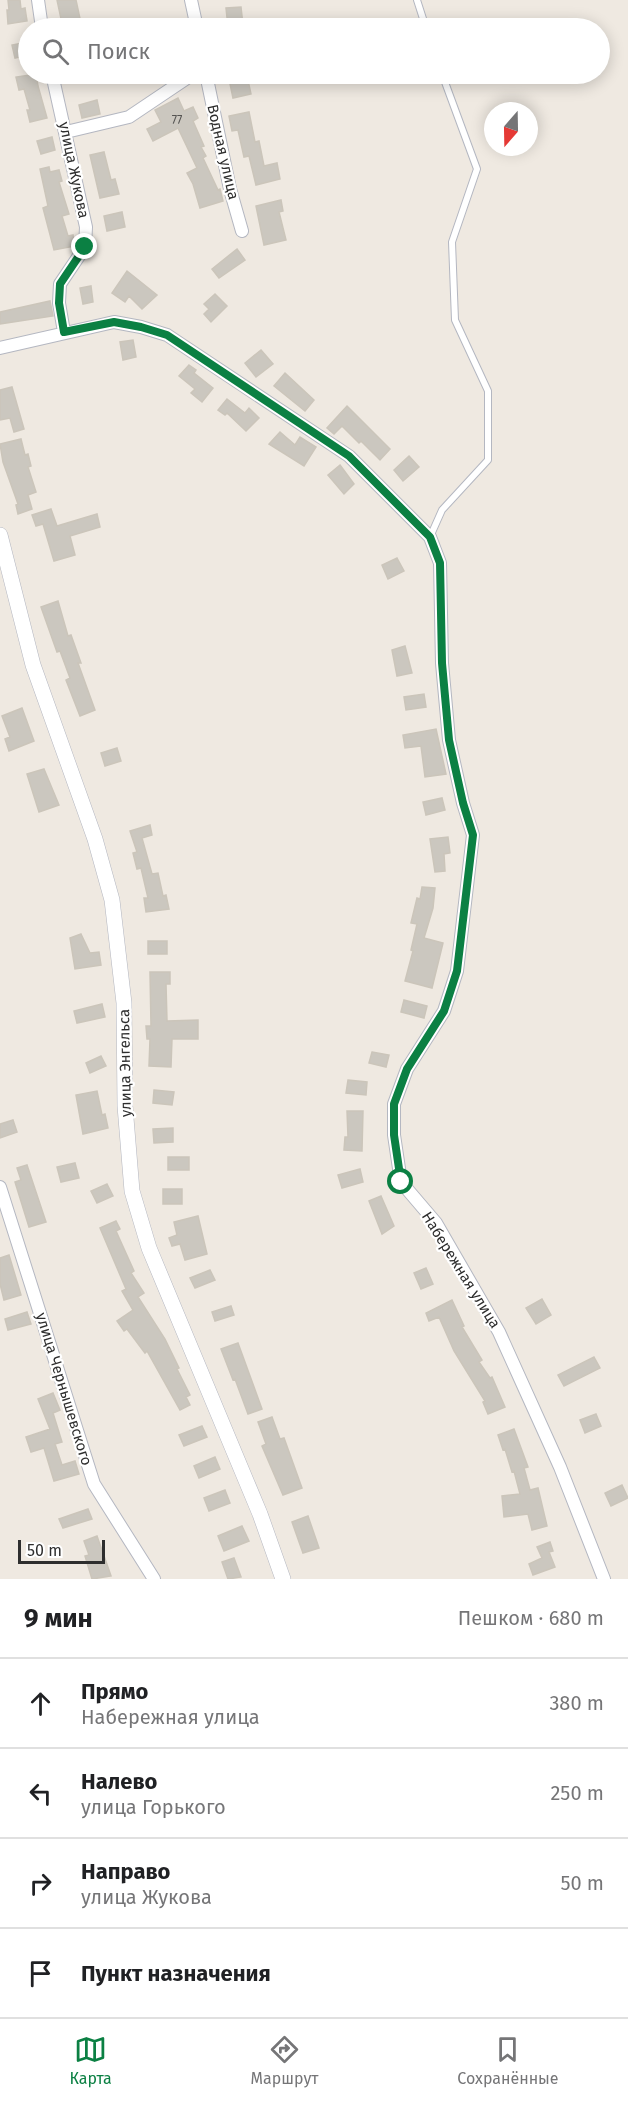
<!DOCTYPE html>
<html lang="ru">
<meta charset="utf-8">
<style>
:root{--surface:#fff;--page:#f2f2f2;--text:#202124;--muted:#757577;--line:#e0e0e0;--accent:#0b8043}
body{margin:0;font-family:"Fira Sans",sans-serif;background:var(--page);color:var(--text)}
.compass{position:absolute;left:484px;top:102px;width:54px;height:54px;border-radius:50%;background:var(--surface);box-shadow:0 3px 15px #0003;rotate:200deg}
.scale{position:absolute;left:18px;bottom:15px;width:87px;box-sizing:border-box;padding-left:6px;border:3px solid #2e2e2e;border-top:0;font-size:16px;line-height:21px;white-space:nowrap;color:#2e2e2e;-webkit-text-stroke:4px #fff;paint-order:stroke}
.stop{position:absolute;width:18px;height:18px;margin:-14px;border:4px solid #0b8043;border-radius:50%;background:#fff}
.stop.end{background:#0b8043;border-color:#fff;box-shadow:0 2px 6px #0008}
.list{margin:0;padding:0;list-style:none}
h2{display:flex;justify-content:space-between;align-items:center;height:78px;margin:0;padding:0 24px;font-size:26px}
h2 small{font-size:20px;font-weight:400;color:var(--muted)}
.list li{display:grid;grid-template-columns:39px 1fr auto;gap:18px;align-items:center;box-sizing:border-box;height:90px;padding:0 24px;border-top:2px solid var(--line)}
.list b{display:block;font-size:22px;white-space:nowrap}
.list p{margin:0;font-size:20px;white-space:nowrap;color:var(--muted)}
.list em{font-size:20px;font-style:normal;color:var(--muted)}
.icon{flex:none;width:33px;height:33px;fill:none;stroke:currentColor;stroke-width:2;stroke-linecap:round;stroke-linejoin:round}
.map{position:relative;flex:none;width:628px;height:1579px;overflow:hidden}
.search{position:absolute;background:var(--surface);box-shadow:0 3px 15px #0003;left:18px;right:18px;top:18px;height:66px;display:flex;align-items:center;gap:15px;box-sizing:border-box;padding:0 21px;border-radius:33px;color:var(--muted);font-size:22px}
.sheet{height:438px;background:var(--surface)}
nav{display:flex;justify-content:space-around;align-items:center;box-sizing:border-box;height:84px;border-top:2px solid var(--line);background:var(--surface);font-size:16px;color:var(--muted)}
nav a{display:grid;justify-items:center;gap:3px}
nav .on{color:var(--accent)}
.map>svg:first-child{display:block}
.building{fill:#cbc7bf;stroke:#cbc5ba;stroke-width:1.5}
.lines{fill:none;stroke-linecap:round;stroke-linejoin:round}
.service-casing{stroke:#b4b7c1;stroke-width:8}
.minor-casing{stroke:#b4b7c1;stroke-width:14}
.tertiary-casing{stroke:#b4b7c1;stroke-width:16}
.service{stroke:#fff;stroke-width:6}
.minor{stroke:#fff;stroke-width:12}
.tertiary{stroke:#fff;stroke-width:15}
.route{stroke:#0b8043;stroke-width:8}
.labels{text-anchor:middle;dominant-baseline:central;stroke-width:4.5;stroke-linejoin:round;paint-order:stroke}
.number-label{font-size:12px;fill:#555452}
.street-label{font-size:15px;fill:#2e2e2e;stroke:#fff}
</style>
<div class="map">
<svg width="628" height="1579" viewBox="0 0 628 1579">
<rect width="100%" height="100%" fill="#efe9e1"/>
<path class="building" d="M8,0H20L21,9L25,8L27,21L8,24L7,10H9Z
M57,0H76L82,28H63Z
M241,7L243,25L228,27L226,8Z
M28,42V55L15,58L12,45Z
M36,74L38,86L47,118L30,122L27,110H30L24,89L19,90L16,77Z
M247,76L251,94L233,98L229,79Z
M178,98L184,111L193,107L198,118L193,121L204,146L201,147L206,156L203,158L218,190L220,189L223,201L200,208L193,184L187,173L197,168L178,128L153,141L147,129L161,122L155,110Z
M97,100L100,114L82,118L79,105Z
M249,112L255,142L259,141L264,166L277,163L280,179L256,185L249,156L244,157L238,130L232,131L229,116Z
M52,137L55,150L41,154L37,141Z
M104,152L111,180L115,179L119,194L100,198L90,155Z
M49,167L50,172L59,170L62,181L59,182L69,214L62,216L68,236L73,235L75,246L54,250L43,208L48,206L40,169Z
M281,200L283,211L279,212L286,240L264,245L256,206Z
M122,212L125,227L107,231L104,216Z
M237,249L245,260L219,278L212,269Z
M127,271L157,295L142,309L129,296L125,302L112,293Z
M91,286L93,302L83,304L80,288Z
M215,294L227,306L211,322L204,314L209,309L204,304Z
M50,301L53,316L0,324V312Z
M133,340L136,357L123,360L120,342Z
M261,350L273,364L256,377L245,363Z
M189,365L196,370L194,373L213,388L202,402L191,393L195,389L179,376Z
M285,373L314,400L305,411L274,386Z
M12,387L24,429L14,432L10,418L0,420V390Z
M227,399L245,413L249,408L259,418L246,431L227,413L225,415L218,410Z
M347,406L390,449L380,460L361,441L359,443L342,426L334,434L327,428Z
M280,432L295,445L300,437L316,447L304,466L269,444Z
M21,439L25,455L28,454L31,466L28,467L36,492L28,495L32,509L18,514L16,505L18,504L3,462L0,444Z
M409,456L419,467L403,481L394,470Z
M340,465L354,484L344,494L328,475Z
M51,509L57,526L97,514L100,527L70,536L75,555L54,561L43,524L36,526L32,515Z
M397,558L404,571L388,579L382,565Z
M58,601L68,636L71,635L81,663H78L95,710L80,716L66,680L70,678L60,651L57,652L41,607Z
M405,646L412,673L397,676L392,650Z
M424,694L426,707L406,710L404,697Z
M22,708L34,741L9,751L5,739L10,737L2,716Z
M436,729L446,774L425,777L421,746L405,748L403,735Z
M117,748L121,761L105,766L101,753Z
M44,769L59,805L39,812L27,774Z
M442,798L445,810L426,815L423,802Z
M150,825L152,835L142,838L152,874L158,873L163,896L166,895L169,909L146,912L144,898H148L141,868L137,869L133,853L137,852L130,831Z
M448,837L450,853L444,854L445,871L435,872L430,839Z
M422,887L435,888L433,908L424,938L443,943L432,988L405,981L413,951L411,950L417,924L411,923L417,898L420,899Z
M81,934L90,953L99,952L101,965L75,969L70,938Z
M148,941H167V954H148Z
M150,972H170V984H166L167,1021L198,1020V1039H172L171,1067L149,1066L150,1039H147L146,1026H151Z
M404,1000L427,1006L424,1018L401,1012Z
M102,1004L105,1017L77,1023L74,1011Z
M372,1052L389,1055L386,1067L369,1063Z
M101,1056L106,1066L90,1073L86,1063Z
M348,1080L367,1082L366,1095L346,1093Z
M154,1090L174,1092L172,1105L153,1103Z
M97,1091L102,1115L105,1114L108,1128L83,1134L76,1095Z
M347,1111H363L362,1151L344,1150L345,1137H348Z
M13,1120L17,1132L0,1138V1124Z
M173,1128V1142L154,1143L153,1129Z
M168,1157H189V1170H168Z
M75,1163L79,1178L61,1182L57,1167Z
M27,1165L46,1222L29,1227L15,1182L21,1180L17,1168Z
M360,1169L363,1182L342,1188L338,1175Z
M107,1184L113,1196L97,1203L91,1191Z
M163,1189H182V1204H163Z
M381,1196L394,1226L382,1234L369,1201Z
M198,1216L207,1254L185,1260L180,1244L172,1246L169,1238L177,1235L174,1222Z
M116,1221L120,1229L116,1231L134,1271L131,1273L144,1293L138,1297L165,1339L179,1368L177,1369L190,1395L186,1397L190,1405L180,1410L147,1351L145,1353L127,1329L124,1331L117,1321L133,1310L122,1291L126,1289L100,1228Z
M9,1255L21,1295L4,1300L0,1284V1258Z
M426,1268L433,1284L421,1289L414,1273Z
M210,1270L215,1280L195,1288L190,1278Z
M542,1299L551,1315L536,1324L526,1308Z
M452,1300L464,1326L462,1327L482,1360L479,1362L490,1378L492,1377L505,1407L488,1414L483,1402L485,1401L454,1351L439,1317L429,1321L426,1313Z
M231,1306L234,1315L215,1321L212,1312Z
M27,1312L31,1324L8,1330L5,1319Z
M238,1343L262,1409L248,1414L235,1379L233,1380L221,1349Z
M594,1357L600,1368L564,1386L558,1375Z
M53,1393L60,1410L53,1413L62,1442L55,1444L62,1465L75,1461L79,1474L54,1481L44,1448L31,1452L26,1437L50,1429L38,1399Z
M596,1414L601,1426L585,1433L580,1420Z
M272,1417L280,1439L284,1438L302,1488L283,1495L262,1446L266,1444L258,1422Z
M202,1426L207,1437L184,1446L179,1435Z
M514,1429L528,1467L524,1468L530,1490L538,1488L547,1526L532,1530L528,1514L504,1517L502,1496L520,1494L514,1471L512,1472L505,1449L503,1450L498,1435Z
M215,1457L220,1469L199,1478L194,1466Z
M622,1485L628,1498L611,1506L605,1493Z
M225,1490L230,1503L209,1511L204,1498Z
M88,1509L92,1519L63,1528L59,1519Z
M308,1516L319,1548L303,1553L292,1522Z
M242,1526L249,1541L224,1551L218,1536Z
M97,1536L111,1576L92,1579L85,1556L89,1555L84,1541Z
M550,1542L553,1551L549,1552L555,1567L533,1575L529,1564L542,1558L537,1547Z
M234,1558L241,1577L228,1579L222,1562Z"/>
<g class="lines">
<defs>
<path id="service" d="M417,0L426,28
M430,537L442,510L488,460V391L455,320L452,242L477,169L442,74"/>
<path id="minor" d="M38,0L42,28
M191,0L197,28
M52,74L86,227L85,247L60,284L59,303L64,332
M206,74L230,189L242,231
M66,132L129,117L193,74
M0,348L114,322L141,327L167,335L349,456L430,537L440,563L442,663L449,740L463,803L473,835L457,971L444,1011L407,1069L394,1104V1135L401,1182L436,1223L499,1332L560,1467L604,1579
M0,1187L94,1484L154,1579"/>
<path id="tertiary" d="M0,535L33,665L95,839L112,900L124,1003L125,1106L132,1191L149,1248L260,1514L283,1579"/>
</defs>
<use href="#service" class="service-casing"/>
<use href="#minor" class="minor-casing"/>
<use href="#tertiary" class="tertiary-casing"/>
<use href="#service" class="service"/>
<use href="#minor" class="minor"/>
<use href="#tertiary" class="tertiary"/>
</g>
<g class="lines">
<path class="route" d="M85,247L60,284L59,303L64,332L114,322L141,327L167,335L349,456L430,537L440,563L442,663L449,740L463,803L473,835L457,971L444,1011L407,1069L394,1104V1135L401,1182"/>
</g>
<g class="labels">
<g class="number-label">
<text x="177" y="120">77</text>
</g>
<g class="street-label">
<text transform="translate(223 152) rotate(77)">Водная улица</text>
<text transform="translate(74 170) rotate(78)">улица Жукова</text>
<text transform="translate(125 1063) rotate(-91)">улица Энгельса</text>
<text transform="translate(461 1270) rotate(58)">Набережная улица</text>
<text transform="translate(64 1389) rotate(73)">улица Чернышевского</text>
</g>
</g>
</svg>
<svg class="compass" viewBox="-18 -18 36 36"><path d="M0-13l5 13h-10z" fill="#e53935"/><path d="M0 13l5-13h-10z" fill="#757577"/></svg>
<div class="scale">50 m</div>
<div class="stop" style="left:401px;top:1182px"></div>
<div class="stop end" style="left:85px;top:247px"></div>
<div class="search"><svg class="icon" aria-label="search" viewBox="0 0 24 24"><circle cx="10" cy="10" r="6"/><path d="M15 15l6 6"/></svg>Поиск</div>
</div>
<section class="sheet">
<h2>9 мин<small>Пешком · 680 m</small></h2>
<ul class="list">
<li><svg class="icon" aria-label="ahead" viewBox="0 0 24 24"><path d="M12 20V5M6 11l6-6 6 6"/></svg><div><b>Прямо</b><p>Набережная улица</p></div><em>380 m</em></li>
<li><svg class="icon" aria-label="left" viewBox="0 0 24 24"><path d="M17 20v-9H6M10 6l-5 5 5 5"/></svg><div><b>Налево</b><p>улица Горького</p></div><em>250 m</em></li>
<li><svg class="icon" aria-label="right" viewBox="0 0 24 24"><path d="M7 20v-9h11M14 6l5 5-5 5"/></svg><div><b>Направо</b><p>улица Жукова</p></div><em>50 m</em></li>
<li><svg class="icon" aria-label="arrive" viewBox="0 0 24 24"><path d="M6 21V4h12l-3 4 3 4H6"/></svg><div><b>Пункт назначения</b></div></li>
</ul>
</section>
<nav>
<a class="on"><svg class="icon" aria-label="map" viewBox="0 0 24 24"><path d="M3 6l6-2 6 2 6-2v14l-6 2-6-2-6 2zM9 4v14M15 6v14"/></svg>Карта</a>
<a><svg class="icon" aria-label="directions" viewBox="0 0 24 24"><path d="M12 3l9 9-9 9-9-9zM9 14v-3h6M13 9l2 2-2 2"/></svg>Маршрут</a>
<a><svg class="icon" aria-label="saved" viewBox="0 0 24 24"><path d="M7 4h10v16l-5-4-5 4z"/></svg>Сохранённые</a>
</nav>
